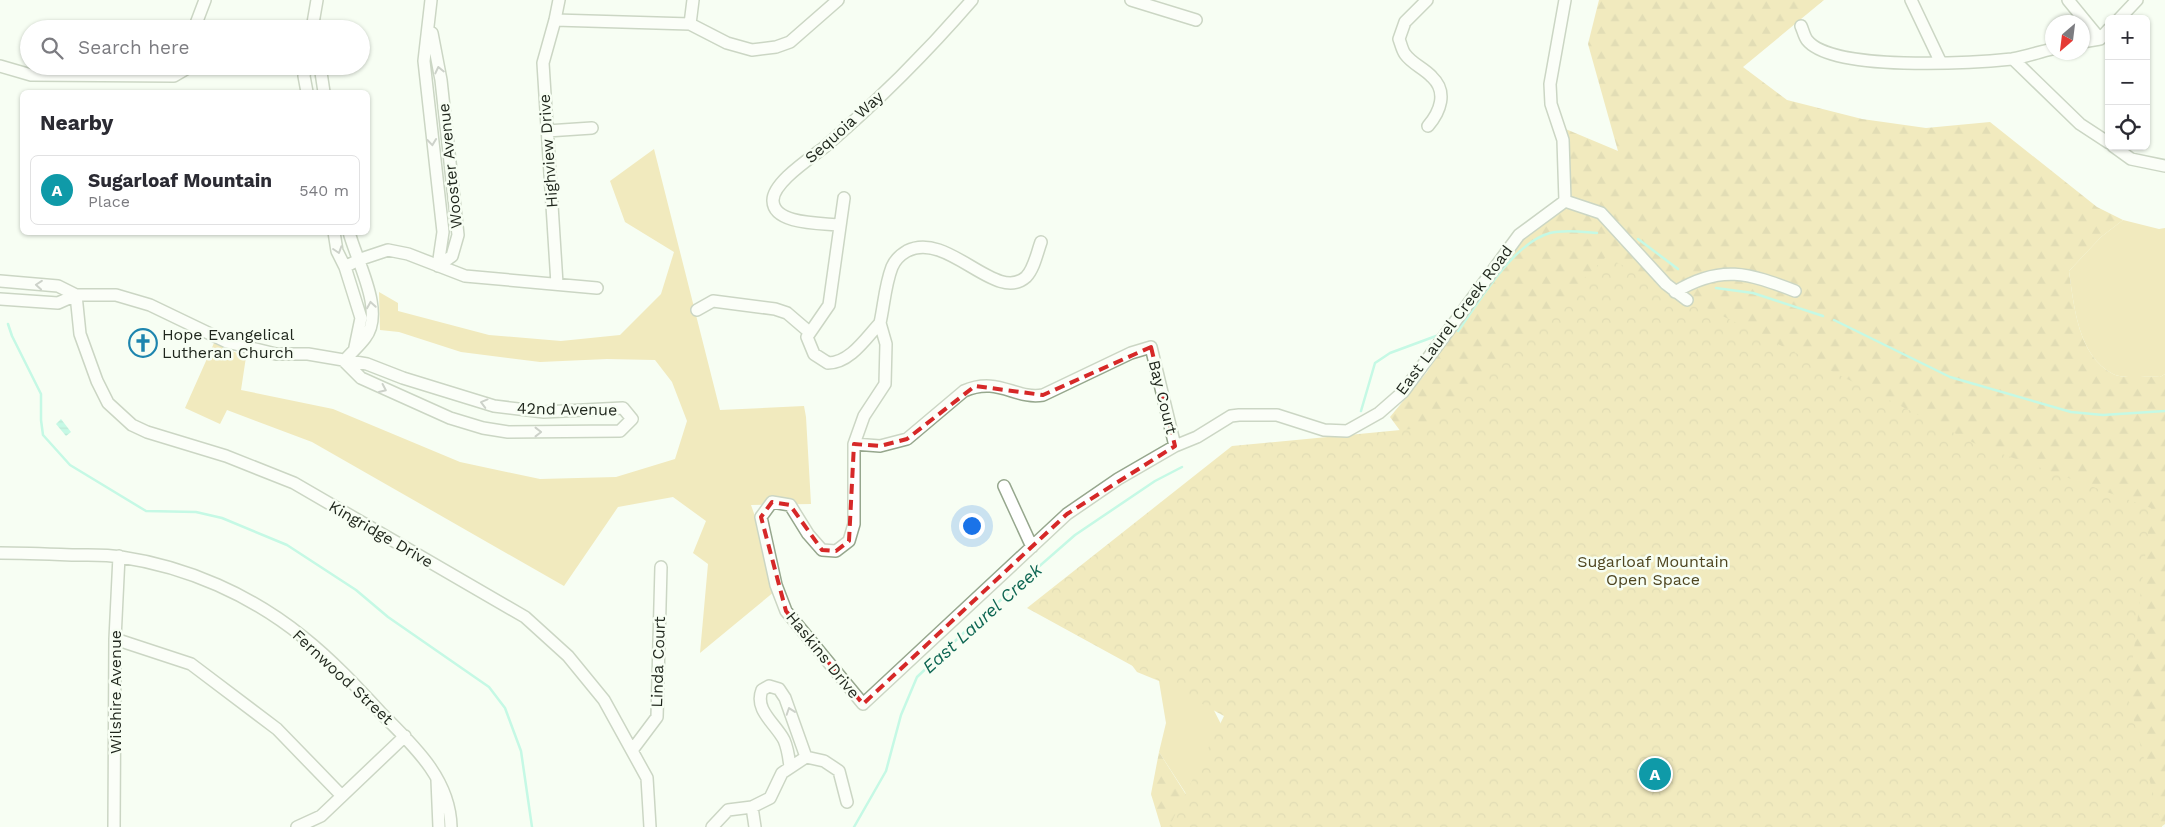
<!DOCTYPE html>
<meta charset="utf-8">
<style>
:root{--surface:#fff;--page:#f7f7f7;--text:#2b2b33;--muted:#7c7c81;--line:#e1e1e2;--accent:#1d85ae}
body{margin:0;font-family:"Work Sans",sans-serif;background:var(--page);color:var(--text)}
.controls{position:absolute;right:15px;top:15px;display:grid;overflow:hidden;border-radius:8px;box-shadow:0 1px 4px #0004}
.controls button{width:45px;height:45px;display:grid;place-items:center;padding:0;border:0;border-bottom:1px solid var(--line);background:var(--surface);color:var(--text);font:25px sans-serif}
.compass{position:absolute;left:2045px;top:15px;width:45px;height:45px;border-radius:50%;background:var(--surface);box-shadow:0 1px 4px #0004;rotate:208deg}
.you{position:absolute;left:971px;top:525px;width:18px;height:18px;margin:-12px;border:4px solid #fff;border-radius:50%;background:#1a73e8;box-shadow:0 0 0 8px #1a73e833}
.badge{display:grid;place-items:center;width:32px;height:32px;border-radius:50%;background:var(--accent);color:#fff;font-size:16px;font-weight:700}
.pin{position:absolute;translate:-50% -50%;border:2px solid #fff;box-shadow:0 1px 5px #0006}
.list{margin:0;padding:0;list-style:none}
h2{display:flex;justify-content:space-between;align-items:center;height:65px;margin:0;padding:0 20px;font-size:21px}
h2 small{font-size:16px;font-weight:400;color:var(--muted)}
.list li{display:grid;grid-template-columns:32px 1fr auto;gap:15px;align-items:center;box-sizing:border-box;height:70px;margin:0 10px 10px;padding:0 10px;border:1px solid var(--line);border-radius:8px}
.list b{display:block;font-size:19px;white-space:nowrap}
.list p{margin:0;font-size:16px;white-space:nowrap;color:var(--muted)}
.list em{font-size:16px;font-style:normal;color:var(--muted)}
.icon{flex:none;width:28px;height:28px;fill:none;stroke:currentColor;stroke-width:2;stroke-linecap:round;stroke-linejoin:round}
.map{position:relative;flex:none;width:2165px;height:827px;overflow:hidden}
.search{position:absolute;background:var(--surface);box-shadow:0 1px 4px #0004;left:20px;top:20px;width:350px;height:55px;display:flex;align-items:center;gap:12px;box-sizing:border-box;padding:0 18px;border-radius:28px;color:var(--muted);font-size:19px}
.panel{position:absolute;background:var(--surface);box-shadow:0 1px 4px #0004;left:20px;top:90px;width:350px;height:145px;border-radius:8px}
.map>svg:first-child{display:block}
.grass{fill:#e8d37e}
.forest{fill:url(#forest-firs)}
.park{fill:url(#park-crowns)}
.water{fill:url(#water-rules)}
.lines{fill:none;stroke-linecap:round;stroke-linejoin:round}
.stream{stroke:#88f3d4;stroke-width:2.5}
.minor-casing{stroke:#96a78d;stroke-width:14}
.minor{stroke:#fff;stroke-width:11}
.oneway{stroke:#9a9d99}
.marked{fill:none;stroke:#d62828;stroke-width:4;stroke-dasharray:10 6;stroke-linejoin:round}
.labels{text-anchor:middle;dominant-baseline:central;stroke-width:5;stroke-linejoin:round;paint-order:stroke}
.street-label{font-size:16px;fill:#1f261c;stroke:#f7fef3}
.poi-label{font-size:16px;fill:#1f261c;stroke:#f7fef3;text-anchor:start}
.park-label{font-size:16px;fill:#4e4520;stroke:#f7fef3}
.water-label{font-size:18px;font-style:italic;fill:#0e6653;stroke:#f7fef3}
</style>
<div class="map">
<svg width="2165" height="827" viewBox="0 0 2165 827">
<defs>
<pattern id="forest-firs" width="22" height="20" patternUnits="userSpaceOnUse" patternTransform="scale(1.25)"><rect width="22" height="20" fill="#e8d37e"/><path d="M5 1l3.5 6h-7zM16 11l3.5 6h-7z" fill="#c7b56c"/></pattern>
<pattern id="park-crowns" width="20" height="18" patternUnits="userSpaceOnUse" patternTransform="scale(1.25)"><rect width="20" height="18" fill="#e8d37e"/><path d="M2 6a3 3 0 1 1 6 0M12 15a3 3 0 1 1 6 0" fill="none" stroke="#c7b56c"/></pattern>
<pattern id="water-rules" width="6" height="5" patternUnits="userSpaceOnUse" patternTransform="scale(1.25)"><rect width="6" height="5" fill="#88f3d4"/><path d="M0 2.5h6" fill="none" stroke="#75d0b5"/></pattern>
</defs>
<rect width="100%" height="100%" fill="#f7fef3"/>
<path class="grass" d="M654,149L720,410L804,406L806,417L811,504L751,505L780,587L700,653L708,564L693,553L706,521L673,497L618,507L564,586L312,442L227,410L220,424L185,408L214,343L246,357L241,390L333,409L460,462L540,479L616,477L675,459L687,421L672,382L655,360L607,359L540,362L461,352L399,332L380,330L379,292L398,303V311L489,335L561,341L620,335L661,294L674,252L625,222L610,181Z
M2123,220L2159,229L2165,228V374L2160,377C2149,376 2121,379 2113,374C2078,356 2074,306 2069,271L2101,237Z
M1089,608L1198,679L1227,736L1211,827L1205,823L1159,752L1166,723L1159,681L1137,672Z"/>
<path class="forest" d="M1599,0H1824L1743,67L1787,100L1862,119L1926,128L1990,122L2097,207L2123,220L2101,237L2069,271C2074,306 2078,356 2113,374C2121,379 2149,376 2160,377L2165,374V824L2161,827L1443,489L1390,417L1427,372L1517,233L1561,199L1562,159L1556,125L1618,151L1588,44Z
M1159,752L1204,823L1211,827H1161L1151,794Z"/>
<path class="park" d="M1606,257L1980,446L2151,508L2128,698L2162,827H1169L1224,716L1027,608L1232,446L1432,427Z"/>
<path class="water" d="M61,419L71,432L66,436L56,424Z"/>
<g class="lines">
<path class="stream" d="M1638,239L1678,269
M1716,288L1753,293L1823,316
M1834,320L1950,377L2071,412L2103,415L2165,411
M8,324L12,336L41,394V420L43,435L70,465L146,511L196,512L222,518L287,545L356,590L388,617L489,687L505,708L521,751L532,827
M1458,331C1480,301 1513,243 1550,233C1565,229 1583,232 1597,233
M1361,411L1375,363L1390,353L1436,336
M854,827L886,771L901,715L917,677L971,626L1075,535L1155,481L1182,467"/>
<defs>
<path id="minor" d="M431,0L424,61L443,232L438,266
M1131,0L1196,20
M1427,0L1405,22L1399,39C1401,44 1402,50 1405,54C1412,64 1424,68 1432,77C1448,92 1440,112 1428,126
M1565,0L1550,84L1551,104L1563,140L1565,201
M1911,0L1941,63
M2068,0L2100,39
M2119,19L2137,0
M555,20L690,24L727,43L752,50L776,47L790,42L838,0
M690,24L693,0
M1801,26C1803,30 1804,36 1807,40C1832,72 1972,63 2012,59C2025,57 2039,52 2052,49
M194,29L205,0
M312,29L317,0
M432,33L441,80L458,235L452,256L438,266
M2082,42L2100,39L2109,29
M2013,59L2080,124L2109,143
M0,66L31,75L174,76L186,69V66
M306,66L304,76L307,92
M320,66L324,92
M547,131L592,128
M2113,146L2131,159L2165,166
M844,198L829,305L807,337L814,354L828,363C850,363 866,338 880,323L886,344L885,384L864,416L854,444V524L849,541L836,551L822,550L808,534L790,505L772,502L761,517L776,585L786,611L863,704L1067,514L1118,479L1175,446L1197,437L1231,416L1239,415H1277L1324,430L1347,431L1379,413L1403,392L1519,235L1565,201
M1565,201L1601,213L1666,284L1687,300
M839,225C822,223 774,225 773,201C772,182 814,156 827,145C879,100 927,52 972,0
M334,232L337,251L345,267L361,318L355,347
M345,267L358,260L388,250L408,254L465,276L597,288
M0,281L58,286L76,295
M557,284L543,63L555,20L559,0
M1675,292C1721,264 1748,273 1795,291
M76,295L80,334L97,381L108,403L132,425L147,432L226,456L294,483L525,617L568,656L604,700L647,778L650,827
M0,299L58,303L76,295H116L150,305L227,342L276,354H308L367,364L403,378L494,406L544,412L623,408L632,419L620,431L508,432L483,428L450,418L361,378L344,361
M697,310L713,301L775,309L787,313L808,331
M880,323C884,305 885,285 892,267C895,260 900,255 907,251C948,230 996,304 1026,277C1034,269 1037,253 1041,242
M344,361C351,353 359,346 365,338C386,312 356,260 349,232
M854,444L880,446L907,439L964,391C998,376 1016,400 1043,395L1131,353L1151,347L1175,446
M1004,486L1032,547
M0,553C24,553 48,554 72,555C88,555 105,554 121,557C188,567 251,595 303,637C332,660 357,687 382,714C414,746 450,779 451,827
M115,639L191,664L277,729L342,796
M633,749L657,717L661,567
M790,767C789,758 788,749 784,740C775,723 754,710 762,690L769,686L779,689L785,698L806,757
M437,780L439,827
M752,807L755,827
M114,827L115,639L119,556
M297,827L321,816L405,736
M712,827L728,810L752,807L770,798L782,773L806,757L824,761L839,771L847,802"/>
</defs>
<use href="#minor" class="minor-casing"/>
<use href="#minor" class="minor"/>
</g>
<defs><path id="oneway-chevron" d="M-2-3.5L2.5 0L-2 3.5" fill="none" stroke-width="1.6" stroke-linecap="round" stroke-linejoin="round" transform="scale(1.25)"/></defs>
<g class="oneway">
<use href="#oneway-chevron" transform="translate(439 70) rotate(-103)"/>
<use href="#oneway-chevron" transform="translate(432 142) rotate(84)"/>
<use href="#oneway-chevron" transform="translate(338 250) rotate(72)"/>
<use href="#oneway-chevron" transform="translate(39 285) rotate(-175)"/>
<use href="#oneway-chevron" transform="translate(371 305) rotate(-99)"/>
<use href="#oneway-chevron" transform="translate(383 389) rotate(25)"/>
<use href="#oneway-chevron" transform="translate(484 403) rotate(-165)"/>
<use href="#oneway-chevron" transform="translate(538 432)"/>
<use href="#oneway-chevron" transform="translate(790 711) rotate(-109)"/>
</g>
<path d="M0 0H2165V827H0ZM1151,347L1175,446L1067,514L863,704L786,611L761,517L772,502L790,505L822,550L836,551L849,541L854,444L880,446L907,439L975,386L1043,395Z" fill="#f7fef3" fill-opacity=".55" fill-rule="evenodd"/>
<path class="marked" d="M1151,347L1175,446L1067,514L863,704L786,611L761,517L772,502L790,505L822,550L836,551L849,541L854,444L880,446L907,439L975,386L1043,395Z"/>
<defs>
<symbol id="church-ring" viewBox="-11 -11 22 22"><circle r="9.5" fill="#f7fef3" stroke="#1d85ae" stroke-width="1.5"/><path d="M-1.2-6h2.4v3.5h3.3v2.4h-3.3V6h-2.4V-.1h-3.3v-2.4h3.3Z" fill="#1d85ae"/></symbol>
</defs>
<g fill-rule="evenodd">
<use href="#church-ring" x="127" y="327" width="32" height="32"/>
</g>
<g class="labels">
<g class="street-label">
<text transform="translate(844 127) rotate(-42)">Sequoia Way</text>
<text transform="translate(548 151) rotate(-94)">Highview Drive</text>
<text transform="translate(450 166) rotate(-96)">Wooster Avenue</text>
<text transform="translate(1454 320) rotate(-53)">East Laurel Creek Road</text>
<text transform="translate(1163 397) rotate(76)">Bay Court</text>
<text transform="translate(567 409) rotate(1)">42nd Avenue</text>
<text transform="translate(381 534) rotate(30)">Kingridge Drive</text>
<text transform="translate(823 655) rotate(51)">Haskins Drive</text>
<text transform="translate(658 662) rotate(-88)">Linda Court</text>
<text transform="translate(343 677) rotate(43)">Fernwood Street</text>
<text transform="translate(115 692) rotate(-90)">Wilshire Avenue</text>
</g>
<g class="poi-label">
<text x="162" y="334">Hope Evangelical<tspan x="162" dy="18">Lutheran Church</tspan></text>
</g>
<g class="park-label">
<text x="1653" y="561">Sugarloaf Mountain<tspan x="1653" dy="18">Open Space</tspan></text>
</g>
<g class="water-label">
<text transform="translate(982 618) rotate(-42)">East Laurel Creek</text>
</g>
</g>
</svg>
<div class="controls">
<button>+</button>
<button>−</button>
<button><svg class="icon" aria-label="locate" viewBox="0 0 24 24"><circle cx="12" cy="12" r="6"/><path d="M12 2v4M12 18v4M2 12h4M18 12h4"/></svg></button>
</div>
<svg class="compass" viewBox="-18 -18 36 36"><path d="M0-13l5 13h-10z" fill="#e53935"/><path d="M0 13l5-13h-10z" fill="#7c7c81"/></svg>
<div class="you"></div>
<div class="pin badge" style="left:1655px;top:774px;background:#0f9aa8">A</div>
<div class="search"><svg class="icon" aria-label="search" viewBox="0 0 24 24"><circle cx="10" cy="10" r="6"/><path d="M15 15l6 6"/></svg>Search here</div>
<section class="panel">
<h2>Nearby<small></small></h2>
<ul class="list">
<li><span class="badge" style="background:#0f9aa8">A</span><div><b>Sugarloaf Mountain</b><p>Place</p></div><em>540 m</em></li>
</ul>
</section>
</div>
